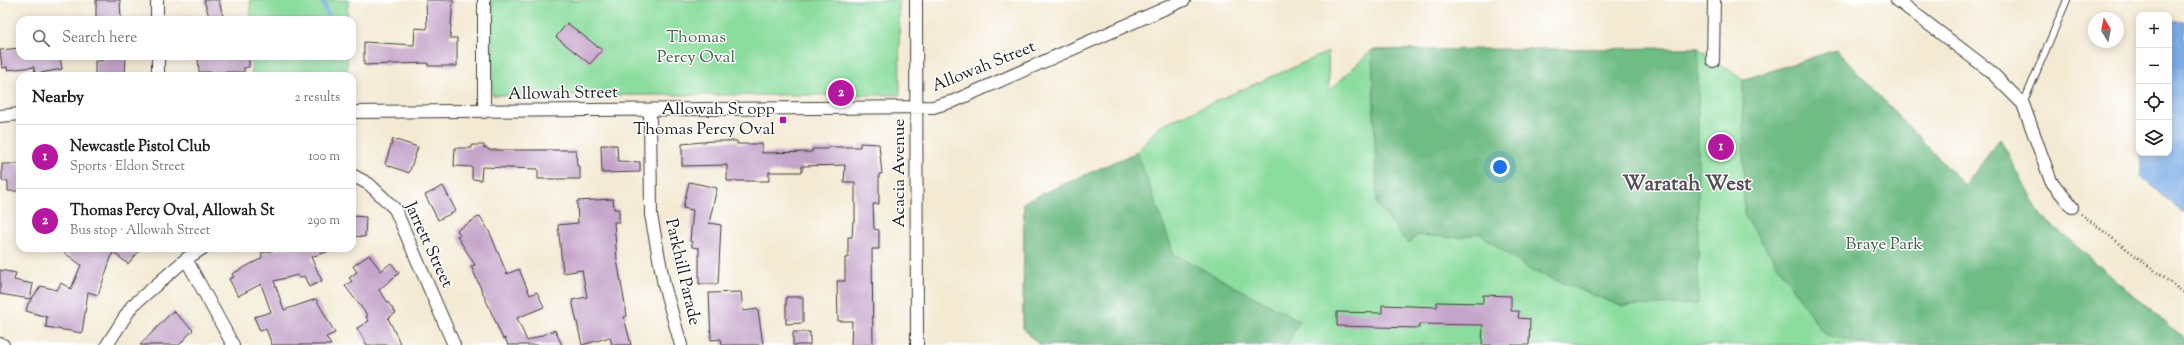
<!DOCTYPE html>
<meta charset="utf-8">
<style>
:root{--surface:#fff;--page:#f6f6f6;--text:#202124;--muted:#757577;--line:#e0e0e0;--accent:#b5179e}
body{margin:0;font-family:"Sorts Mill Goudy",serif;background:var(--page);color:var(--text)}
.controls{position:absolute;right:12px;top:12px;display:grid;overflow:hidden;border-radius:8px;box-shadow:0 2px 10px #0003}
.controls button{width:36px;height:36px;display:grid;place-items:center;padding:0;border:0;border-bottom:1px solid var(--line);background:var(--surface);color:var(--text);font:20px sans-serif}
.compass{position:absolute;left:2088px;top:12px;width:36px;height:36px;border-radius:50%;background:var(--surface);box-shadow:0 2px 10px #0003;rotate:350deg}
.you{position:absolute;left:1500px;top:167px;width:14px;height:14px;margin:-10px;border:3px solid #fff;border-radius:50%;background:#1a73e8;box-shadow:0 0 0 6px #1a73e833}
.badge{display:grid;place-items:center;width:26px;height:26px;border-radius:50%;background:var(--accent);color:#fff;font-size:13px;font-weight:700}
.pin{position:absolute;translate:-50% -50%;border:2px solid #fff;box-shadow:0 1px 4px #0006}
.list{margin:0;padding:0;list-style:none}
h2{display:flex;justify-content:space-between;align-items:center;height:52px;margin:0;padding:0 16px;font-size:17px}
h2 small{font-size:13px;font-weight:400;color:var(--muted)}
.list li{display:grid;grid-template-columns:26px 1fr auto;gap:12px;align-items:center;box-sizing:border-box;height:64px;padding:0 16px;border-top:1px solid var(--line)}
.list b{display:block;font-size:15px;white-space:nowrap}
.list p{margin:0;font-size:13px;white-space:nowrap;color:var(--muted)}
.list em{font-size:13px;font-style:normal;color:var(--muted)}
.icon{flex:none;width:22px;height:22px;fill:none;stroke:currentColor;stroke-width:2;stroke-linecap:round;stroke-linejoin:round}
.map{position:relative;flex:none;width:2184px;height:345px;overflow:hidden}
.search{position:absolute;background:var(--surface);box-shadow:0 2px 10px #0003;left:16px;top:16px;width:340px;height:44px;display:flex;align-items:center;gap:10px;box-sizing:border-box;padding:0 14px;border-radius:12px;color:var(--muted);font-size:15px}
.panel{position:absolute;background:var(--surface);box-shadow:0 2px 10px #0003;left:16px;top:72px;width:340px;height:180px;border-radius:12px}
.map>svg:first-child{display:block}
.green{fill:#8bdd9e;stroke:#547c5d}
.forest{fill:#70bc85;stroke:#466c50}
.water{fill:#7aace6;stroke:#4b6481}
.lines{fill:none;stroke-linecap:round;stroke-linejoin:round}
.stream{stroke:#7aace6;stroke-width:4.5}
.building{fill:#c5a4ca}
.lane-casing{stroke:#3c3b38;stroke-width:8}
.street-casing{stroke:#3c3b38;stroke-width:14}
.path{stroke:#3c3b38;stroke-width:2.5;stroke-dasharray:1 3;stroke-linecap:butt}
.lane{stroke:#fff;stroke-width:6}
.street{stroke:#fff;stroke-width:12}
.poi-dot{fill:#b5179e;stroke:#fff;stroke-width:1.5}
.labels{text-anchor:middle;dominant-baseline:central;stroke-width:3;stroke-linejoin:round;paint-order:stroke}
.park-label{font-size:17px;fill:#43604a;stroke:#fff}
.street-label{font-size:17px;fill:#1c1c1c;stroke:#fff}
.poi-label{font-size:17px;fill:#1c1c1c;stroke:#fff;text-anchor:end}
.district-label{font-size:21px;font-weight:bold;fill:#574c59;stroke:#fff}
</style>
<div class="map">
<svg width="2184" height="345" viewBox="0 0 2184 345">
<rect width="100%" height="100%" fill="#fff"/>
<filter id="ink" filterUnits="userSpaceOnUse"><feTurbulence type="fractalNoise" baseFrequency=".025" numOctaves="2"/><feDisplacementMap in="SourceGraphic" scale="8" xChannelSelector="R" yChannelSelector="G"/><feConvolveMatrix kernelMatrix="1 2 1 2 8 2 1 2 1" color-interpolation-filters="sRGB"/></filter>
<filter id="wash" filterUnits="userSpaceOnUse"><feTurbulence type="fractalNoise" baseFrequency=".012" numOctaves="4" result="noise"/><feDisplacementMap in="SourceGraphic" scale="16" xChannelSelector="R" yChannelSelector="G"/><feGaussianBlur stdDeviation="0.9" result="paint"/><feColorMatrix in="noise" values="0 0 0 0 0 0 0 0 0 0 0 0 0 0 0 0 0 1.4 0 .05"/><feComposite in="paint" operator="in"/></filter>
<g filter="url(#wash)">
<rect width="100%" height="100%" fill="#f4ead4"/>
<path class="green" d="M250,0H348L347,20H251Z
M492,0H899L900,95H492Z
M1698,48L1743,80L1836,50L1965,186L2000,139L2041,216L2184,339V345H1039L1023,328L1024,202L1137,152L1159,126L1328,52L1329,91L1372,50Z
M251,56H347V76H252Z"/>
<path class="forest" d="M1698,48V304L1621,306L1530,270L1479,233L1460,238L1418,235L1408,244L1377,204L1372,50Z
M1836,50L1965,186L2000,139L2041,216L2184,339V345H1868L1827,335L1822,332L1744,215L1743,80Z
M1137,152L1174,254L1299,321L1287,345H1039L1023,328L1024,202Z"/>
<path class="water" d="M2169,22H2184V214L2141,177V153H2169Z"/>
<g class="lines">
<path class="stream" d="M322,0L330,20"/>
</g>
<g id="blocks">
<path class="building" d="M96,0H120L121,20H96Z
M204,0H219L224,20H210Z
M426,0H453L450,38H457V66H428V63L364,65V42L414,45L415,28L427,29Z
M567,23L602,50L590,64L556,37Z
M20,48V56H60L62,69L35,74L34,67L7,70V67L2,68L0,50Z
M102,56H126L125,76H95V61H102Z
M198,56H249V67L244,68V72H199Z
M393,139L418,147L409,173L385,164Z
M712,141H737V144H762V153L812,152V149H828V147H860V143L879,144L882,174H879V204H873L874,229L879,230V249H872L873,345H851L852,321H838L837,281H845V258H848V237H852L853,221H855V182H844L845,165L802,166V172H769V181H727V165L682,166V144Z
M472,145H484V148H488V150H576L577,166H580V179H538V169L482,167L481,180L472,179V167L454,166L455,148H472Z
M601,145H617L618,161L640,162V172L602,173Z
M2,164H20V191H8V181H2Z
M689,182L717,188L709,223L721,225L718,284H699V248L692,247V242L690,241L693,210L683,208Z
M443,186L456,211L438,220L425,195Z
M613,199L614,209H619V222H614L617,260L627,316L624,317L631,345H612L610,337L582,345L572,300L587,297L582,270L563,273L558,225L578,223L577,201Z
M352,216L366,217L365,237L352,236Z
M480,216L490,233L507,274L519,269L530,295L537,292L544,307L517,318L527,341L555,330L562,345H508L505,338L503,339L471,266L475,265L457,236L460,235L457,230Z
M58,248H142L128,264L113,252L98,295L88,292L82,333L46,327L47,317L26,311L28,304L41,286L57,290L61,283L71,289L81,265Z
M284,248H331L332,250L311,257L322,281L309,287L304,276L299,278L298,275L274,281L284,310L316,299L335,333L326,337L331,345H272L266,329L260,331L254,317L271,312L261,284L238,296L229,279L234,277L232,274L262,258L261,253Z
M369,255L381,271L391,263L399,273L379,290L396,313L388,318L401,345H367L357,328L369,321L366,317L368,316L345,286L352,281L349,278L357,272L353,266Z
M0,270L16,273L14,280L33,284L30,299L0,294Z
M741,292L743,311L758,309L763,345H722L721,339L711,340L709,293Z
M1483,295L1511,296V311H1519L1518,318L1530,319L1529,345H1482L1483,325L1419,324V328L1337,326V312L1382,313V305L1437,307V302L1483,303Z
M786,297H803V323L786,324Z
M173,311L193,330L179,345H140Z
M793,332H810V345H793Z"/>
</g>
</g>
<g filter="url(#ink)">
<use href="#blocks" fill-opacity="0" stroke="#3c3b38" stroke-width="1"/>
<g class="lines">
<defs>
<path id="lane" d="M2023,104L2067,0"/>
<path id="street" d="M157,0V20
M484,0V112
M916,0L917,345
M1897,0L1990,71L2023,104L2051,181L2072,207
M158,56V76
M1713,61L1714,0
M650,110L651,215L664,285L681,345
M352,112L933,107L954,101L1184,0
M0,116L20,114
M352,175L369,184L395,209L454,345
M186,259L233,345
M0,344L3,345
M107,345L132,306L186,259L203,248"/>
</defs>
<use href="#lane" class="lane-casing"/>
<use href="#street" class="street-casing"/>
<path class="path" d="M2081,214L2184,293"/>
<use href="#lane" class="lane"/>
<use href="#street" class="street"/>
</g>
</g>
<rect class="poi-dot" x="779" y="116" width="8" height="8" rx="2"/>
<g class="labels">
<g class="park-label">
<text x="696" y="38">Thomas<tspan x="696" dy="20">Percy Oval</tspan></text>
<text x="1884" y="245">Braye Park</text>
</g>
<g class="street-label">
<text transform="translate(984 67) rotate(-22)">Allowah Street</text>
<text transform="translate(563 94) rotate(-1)">Allowah Street</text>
<text transform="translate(900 173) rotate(-90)">Acacia Avenue</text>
<text transform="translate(428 245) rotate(65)">Jarrett Street</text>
<text transform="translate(682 272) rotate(77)">Parkhill Parade</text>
</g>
<g class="poi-label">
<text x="775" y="110">Allowah St opp<tspan x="775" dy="20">Thomas Percy Oval</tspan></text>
</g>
<g class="district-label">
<text x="1687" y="185">Waratah West</text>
</g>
</g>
</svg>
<div class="controls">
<button>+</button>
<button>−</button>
<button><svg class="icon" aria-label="locate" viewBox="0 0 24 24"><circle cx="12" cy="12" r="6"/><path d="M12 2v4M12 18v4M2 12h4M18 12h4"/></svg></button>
<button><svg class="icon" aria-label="layers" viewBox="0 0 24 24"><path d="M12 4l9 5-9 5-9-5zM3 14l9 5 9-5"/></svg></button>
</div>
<svg class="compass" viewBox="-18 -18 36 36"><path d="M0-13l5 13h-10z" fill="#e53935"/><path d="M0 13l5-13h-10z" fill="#757577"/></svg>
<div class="you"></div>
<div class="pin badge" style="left:1721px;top:147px">1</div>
<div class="pin badge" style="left:841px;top:93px">2</div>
<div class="search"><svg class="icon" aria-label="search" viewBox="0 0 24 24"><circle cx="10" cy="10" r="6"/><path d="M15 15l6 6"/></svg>Search here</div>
<section class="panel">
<h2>Nearby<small>2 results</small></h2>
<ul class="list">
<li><span class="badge">1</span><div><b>Newcastle Pistol Club</b><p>Sports · Eldon Street</p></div><em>100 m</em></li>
<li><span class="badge">2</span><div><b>Thomas Percy Oval, Allowah St</b><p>Bus stop · Allowah Street</p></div><em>290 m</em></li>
</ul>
</section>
</div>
